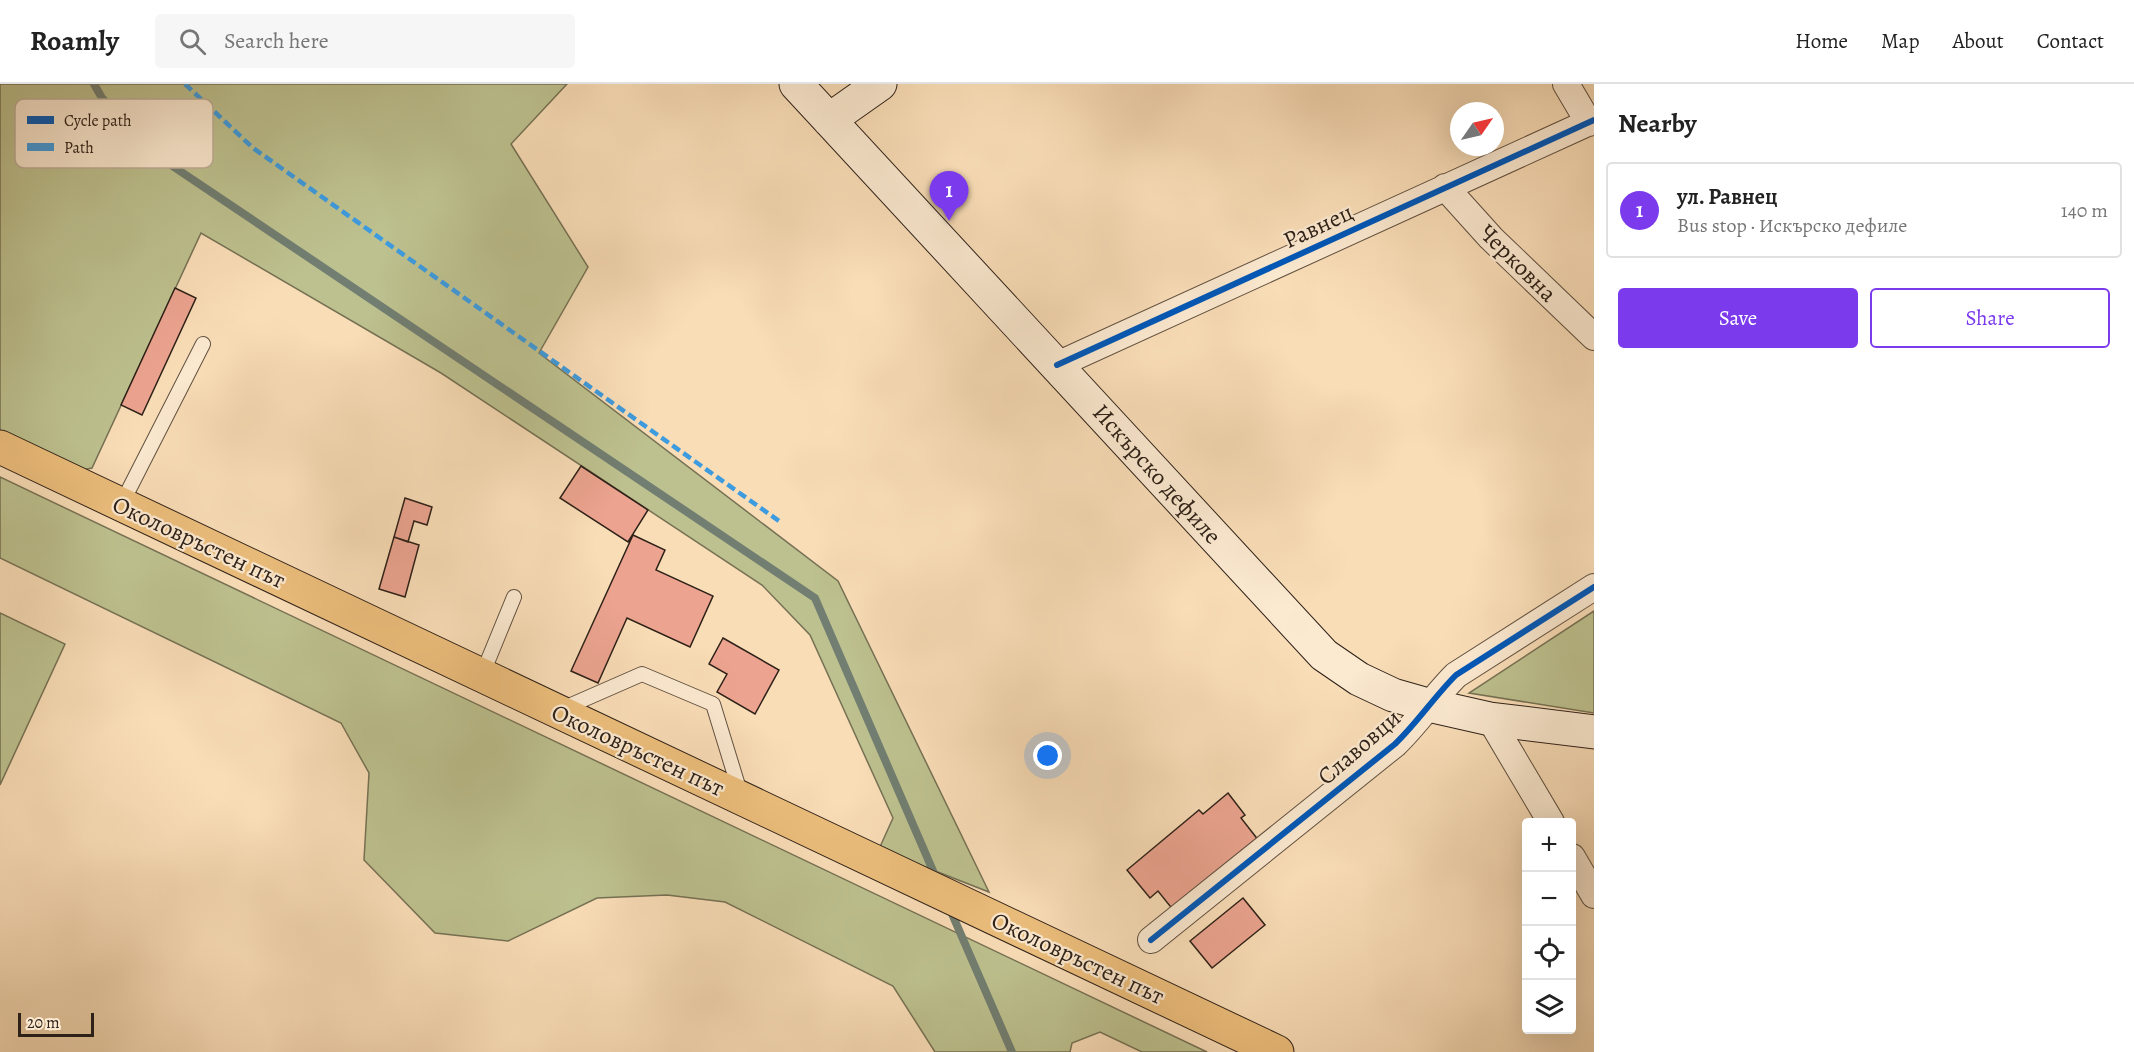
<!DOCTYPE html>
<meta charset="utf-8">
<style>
:root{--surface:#fff;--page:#f6f6f6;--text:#222;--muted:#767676;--line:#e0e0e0;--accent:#7c3aed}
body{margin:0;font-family:Alegreya,serif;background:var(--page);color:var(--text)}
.controls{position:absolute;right:18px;bottom:18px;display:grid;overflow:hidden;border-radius:6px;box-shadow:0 6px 24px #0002}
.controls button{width:54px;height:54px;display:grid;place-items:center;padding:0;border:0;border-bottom:2px solid var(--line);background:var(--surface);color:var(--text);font:30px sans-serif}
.compass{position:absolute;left:1450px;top:18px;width:54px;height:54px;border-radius:50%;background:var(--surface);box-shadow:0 6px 24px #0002;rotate:56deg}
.scale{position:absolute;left:18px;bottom:15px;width:76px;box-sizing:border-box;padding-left:6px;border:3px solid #2e2118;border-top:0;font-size:16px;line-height:21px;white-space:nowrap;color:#2e2118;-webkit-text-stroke:4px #fbe9d0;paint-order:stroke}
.you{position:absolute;left:1048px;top:672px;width:21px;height:21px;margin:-15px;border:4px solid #fff;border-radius:50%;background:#1a73e8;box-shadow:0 0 0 9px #1a73e833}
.badge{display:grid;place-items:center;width:39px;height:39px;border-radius:50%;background:var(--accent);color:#fff;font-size:20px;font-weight:700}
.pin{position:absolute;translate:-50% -50px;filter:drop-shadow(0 2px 3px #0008)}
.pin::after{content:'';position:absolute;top:32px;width:21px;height:18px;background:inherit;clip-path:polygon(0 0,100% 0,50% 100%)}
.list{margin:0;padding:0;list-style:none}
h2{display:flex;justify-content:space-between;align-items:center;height:78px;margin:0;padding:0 24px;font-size:26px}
h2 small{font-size:20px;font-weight:400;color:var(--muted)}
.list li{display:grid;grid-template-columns:39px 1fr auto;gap:18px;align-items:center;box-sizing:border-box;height:96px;margin:0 12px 12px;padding:0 12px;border:2px solid var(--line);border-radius:6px}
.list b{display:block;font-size:22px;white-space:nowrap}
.list p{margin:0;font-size:20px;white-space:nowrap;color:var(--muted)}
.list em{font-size:20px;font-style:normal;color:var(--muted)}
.actions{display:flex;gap:12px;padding:18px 24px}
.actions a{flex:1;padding:14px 0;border:2px solid var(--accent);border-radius:6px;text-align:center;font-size:21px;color:var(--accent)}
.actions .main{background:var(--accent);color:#fff}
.icon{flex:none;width:33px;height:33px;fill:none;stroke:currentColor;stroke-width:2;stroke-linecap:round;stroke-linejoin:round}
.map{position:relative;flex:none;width:1594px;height:968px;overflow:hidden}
header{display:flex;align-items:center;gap:36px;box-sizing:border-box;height:84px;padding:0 30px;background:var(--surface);border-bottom:2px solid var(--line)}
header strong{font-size:28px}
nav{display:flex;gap:33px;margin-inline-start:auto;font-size:21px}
.search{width:420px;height:54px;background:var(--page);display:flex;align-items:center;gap:15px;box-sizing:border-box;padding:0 21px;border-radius:6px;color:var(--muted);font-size:22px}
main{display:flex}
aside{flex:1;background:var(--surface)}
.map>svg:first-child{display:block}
.green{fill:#bdc18f;stroke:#767154;stroke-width:1.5}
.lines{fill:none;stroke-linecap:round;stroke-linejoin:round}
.stream{stroke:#717e71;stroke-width:8}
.building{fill:#eca490;stroke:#2e2118;stroke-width:1.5}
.lane-casing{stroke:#615040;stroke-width:16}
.street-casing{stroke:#615040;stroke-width:28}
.secondary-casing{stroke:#2e2118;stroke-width:35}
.primary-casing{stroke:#2e2118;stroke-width:35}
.lane{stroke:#fbe9d0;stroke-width:14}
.street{stroke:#fbe9d0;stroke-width:26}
.secondary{stroke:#fbe9d0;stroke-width:33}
.primary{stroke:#ecbe7c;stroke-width:33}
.quiet{stroke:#3d9bdf;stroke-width:4.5;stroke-dasharray:9 4.5;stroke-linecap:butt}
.cycleway-casing{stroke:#fbe9d0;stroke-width:10}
.cycleway{stroke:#0057b8;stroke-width:6}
.labels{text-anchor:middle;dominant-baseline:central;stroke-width:4.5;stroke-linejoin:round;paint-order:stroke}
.street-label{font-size:24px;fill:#2e2118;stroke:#fbe9d0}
.key{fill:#fbe9d0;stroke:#bead99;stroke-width:1.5}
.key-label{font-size:16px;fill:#2e2118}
</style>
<header>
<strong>Roamly</strong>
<div class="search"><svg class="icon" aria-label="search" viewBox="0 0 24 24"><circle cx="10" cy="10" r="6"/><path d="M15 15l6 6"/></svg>Search here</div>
<nav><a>Home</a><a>Map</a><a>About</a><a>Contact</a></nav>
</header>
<main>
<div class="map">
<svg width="1594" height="968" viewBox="0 0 1594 968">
<rect width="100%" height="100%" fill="#f9ddb7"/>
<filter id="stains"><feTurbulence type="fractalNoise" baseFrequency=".00333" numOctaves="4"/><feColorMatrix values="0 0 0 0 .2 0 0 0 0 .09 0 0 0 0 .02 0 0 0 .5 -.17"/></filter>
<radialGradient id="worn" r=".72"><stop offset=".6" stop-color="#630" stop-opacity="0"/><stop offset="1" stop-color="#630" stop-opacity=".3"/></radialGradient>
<path class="green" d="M0,0H567L511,60L588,183L539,269L838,497L989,808L879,765L893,734L810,551L762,501L441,289L201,149L92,384L72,388L0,354Z
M0,393L1207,968H1142L1100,948L1072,959L1070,968H935L893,902L725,818L667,811L597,814L508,857L435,849L364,776L369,689L341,639L0,474Z
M1594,527V629L1469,609Z
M0,529L65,560L0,701Z"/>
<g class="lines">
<path class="stream" d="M94,0L102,14L165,77L815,514L937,796
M949,823L1012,968"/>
</g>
<path class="building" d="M175,204L196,214L142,331L121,321Z
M581,382L648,426L628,458L560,414Z
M405,414L432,423L427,441L414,437L408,458L394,453Z
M633,451L665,466L656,486L713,512L690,563L627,534L598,599L571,587Z
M394,453L419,461L405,513L379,505Z
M723,554L779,586L755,630L717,608L727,590L709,580Z
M1228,709L1245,731L1241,734L1259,757L1174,827L1158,807L1150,814L1127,786L1199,726L1203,730Z
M1243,814L1265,841L1212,884L1190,857Z"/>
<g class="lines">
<defs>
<path id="lane" d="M121,421L203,260
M482,591L514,513
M562,625L642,590L713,620L740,708"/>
<path id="street" d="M1566,0L1589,39
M1445,103L1491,154L1594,253
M1057,281L1594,36
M1490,635L1551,738
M1572,773L1594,811
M1151,856L1395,660C1417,639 1434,613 1456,591L1594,503"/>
<path id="secondary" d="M796,0L1324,571L1359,595L1393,611L1428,621L1490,635L1594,648
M829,36L880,0"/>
<path id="primary" d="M0,363L1277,968"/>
</defs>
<use href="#lane" class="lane-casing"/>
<use href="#street" class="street-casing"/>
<use href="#secondary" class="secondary-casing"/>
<use href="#primary" class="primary-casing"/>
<use href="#lane" class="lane"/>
<use href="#street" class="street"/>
<use href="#secondary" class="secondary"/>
<use href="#primary" class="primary"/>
<path class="quiet" d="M185,0L253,64L779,437"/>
<defs>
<path id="cycleway" d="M1057,281L1594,36
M1151,856L1395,660C1417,639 1434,613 1456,591L1594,503"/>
</defs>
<use href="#cycleway" class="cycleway-casing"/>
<use href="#cycleway" class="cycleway"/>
</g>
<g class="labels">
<g class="street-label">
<text transform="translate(1318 142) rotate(-25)">Равнец</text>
<text transform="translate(1518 179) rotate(45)">Черковна</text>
<text transform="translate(1157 390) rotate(48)">Искърско дефиле</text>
<text transform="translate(199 458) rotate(25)">Околовръстен път</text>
<text transform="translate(1359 663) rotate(-41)">Славовци</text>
<text transform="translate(638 666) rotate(25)">Околовръстен път</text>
<text transform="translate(1078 874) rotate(25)">Околовръстен път</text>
</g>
</g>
<rect x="15" y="15" width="198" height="69" rx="9" class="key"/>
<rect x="27" y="32" width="27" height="8" fill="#0057b8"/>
<rect x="27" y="59" width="27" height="8" fill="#3d9bdf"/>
<g class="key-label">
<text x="64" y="42">Cycle path</text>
<text x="64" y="69">Path</text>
</g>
<rect width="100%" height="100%" filter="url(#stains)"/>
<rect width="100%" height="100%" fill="url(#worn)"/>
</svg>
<div class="controls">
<button>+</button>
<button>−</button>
<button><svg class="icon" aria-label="locate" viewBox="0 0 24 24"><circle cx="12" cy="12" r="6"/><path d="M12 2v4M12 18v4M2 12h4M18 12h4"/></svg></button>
<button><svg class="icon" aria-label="layers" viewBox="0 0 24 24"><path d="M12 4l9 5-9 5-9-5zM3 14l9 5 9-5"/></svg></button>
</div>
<svg class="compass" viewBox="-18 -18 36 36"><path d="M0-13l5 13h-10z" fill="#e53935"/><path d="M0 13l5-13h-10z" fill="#767676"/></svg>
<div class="scale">20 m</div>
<div class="you"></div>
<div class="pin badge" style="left:949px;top:137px">1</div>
</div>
<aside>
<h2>Nearby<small></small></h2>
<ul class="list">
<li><span class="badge">1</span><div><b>ул. Равнец</b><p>Bus stop · Искърско дефиле</p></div><em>140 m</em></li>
</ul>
<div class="actions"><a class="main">Save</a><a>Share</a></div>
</aside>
</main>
